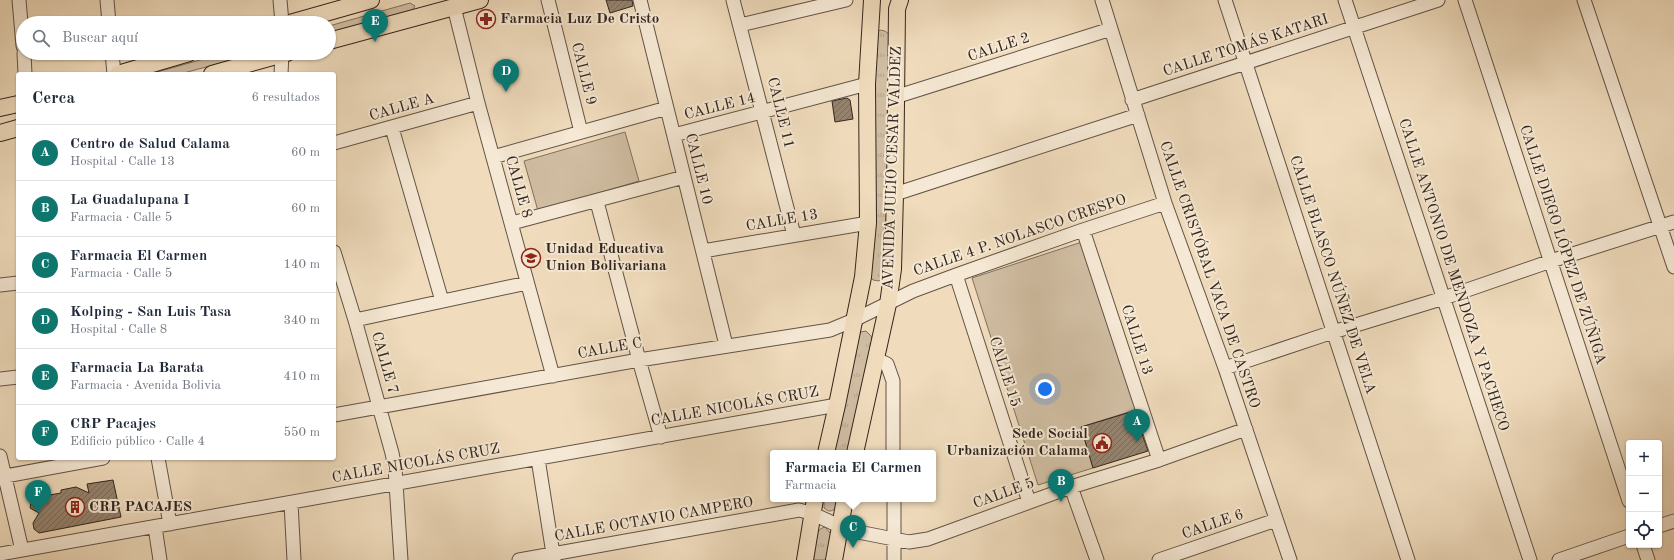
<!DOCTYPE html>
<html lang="es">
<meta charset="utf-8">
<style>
:root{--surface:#fff;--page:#f6f6f7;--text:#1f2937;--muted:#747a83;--line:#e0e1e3;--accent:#0f766e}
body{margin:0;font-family:"Old Standard TT",serif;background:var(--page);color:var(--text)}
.controls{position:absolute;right:12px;bottom:12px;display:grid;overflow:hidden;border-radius:4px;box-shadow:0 1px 3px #0004}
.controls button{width:36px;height:36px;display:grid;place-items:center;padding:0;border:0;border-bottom:1px solid var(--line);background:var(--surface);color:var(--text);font:20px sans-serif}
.you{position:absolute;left:1045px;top:389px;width:14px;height:14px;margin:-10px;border:3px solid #fff;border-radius:50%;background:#1a73e8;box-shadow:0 0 0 6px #1a73e833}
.badge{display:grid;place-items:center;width:26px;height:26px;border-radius:50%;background:var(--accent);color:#fff;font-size:13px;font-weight:700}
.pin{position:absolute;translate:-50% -33px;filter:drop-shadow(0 1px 2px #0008)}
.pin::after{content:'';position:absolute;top:21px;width:14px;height:12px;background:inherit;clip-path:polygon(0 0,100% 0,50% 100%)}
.popup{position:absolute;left:770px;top:450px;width:166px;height:52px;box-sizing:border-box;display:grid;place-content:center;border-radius:4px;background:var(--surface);filter:drop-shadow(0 1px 3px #0005);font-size:13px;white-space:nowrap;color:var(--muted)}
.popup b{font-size:15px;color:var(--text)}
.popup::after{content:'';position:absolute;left:50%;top:100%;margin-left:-8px;border:8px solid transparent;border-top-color:var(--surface)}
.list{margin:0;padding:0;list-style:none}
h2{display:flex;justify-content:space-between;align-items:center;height:52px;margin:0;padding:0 16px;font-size:17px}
h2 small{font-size:13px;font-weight:400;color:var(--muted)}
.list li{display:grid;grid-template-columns:26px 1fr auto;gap:12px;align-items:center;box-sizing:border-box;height:56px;padding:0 16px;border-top:1px solid var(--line)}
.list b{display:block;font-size:15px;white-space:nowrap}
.list p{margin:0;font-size:13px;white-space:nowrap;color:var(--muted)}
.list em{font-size:13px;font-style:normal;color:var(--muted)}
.icon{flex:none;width:22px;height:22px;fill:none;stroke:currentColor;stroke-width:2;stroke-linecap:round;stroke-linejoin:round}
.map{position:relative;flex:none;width:1674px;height:560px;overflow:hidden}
.search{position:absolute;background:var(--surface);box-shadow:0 1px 3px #0004;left:16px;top:16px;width:320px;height:44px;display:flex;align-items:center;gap:10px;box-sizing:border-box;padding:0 14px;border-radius:22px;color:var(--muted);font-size:15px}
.panel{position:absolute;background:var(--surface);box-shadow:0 1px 3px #0004;left:16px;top:72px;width:320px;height:388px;border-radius:4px}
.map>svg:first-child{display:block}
.grass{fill:#d0bda2;stroke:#81715f}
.park{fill:url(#park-tufts);stroke:#81715f}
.building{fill:url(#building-hatch);stroke:#32251c}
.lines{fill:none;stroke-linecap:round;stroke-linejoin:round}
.minor-casing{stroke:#625344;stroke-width:15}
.major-casing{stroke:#32251c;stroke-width:18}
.minor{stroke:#f5e8d4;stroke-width:13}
.major{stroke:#f0dcbd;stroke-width:16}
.labels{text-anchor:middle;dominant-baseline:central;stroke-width:4;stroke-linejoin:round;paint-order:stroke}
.poi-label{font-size:15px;font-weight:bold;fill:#32251c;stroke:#f5e8d4;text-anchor:start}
.street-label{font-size:15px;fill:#32251c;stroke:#f5e8d4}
</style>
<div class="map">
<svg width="1674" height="560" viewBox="0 0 1674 560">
<defs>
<pattern id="park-tufts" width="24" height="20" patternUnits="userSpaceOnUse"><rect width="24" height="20" fill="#d0bda2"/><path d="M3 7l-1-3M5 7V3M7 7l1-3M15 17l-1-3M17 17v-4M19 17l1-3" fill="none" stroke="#b3a28b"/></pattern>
<pattern id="building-hatch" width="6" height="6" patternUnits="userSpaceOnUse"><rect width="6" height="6" fill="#958470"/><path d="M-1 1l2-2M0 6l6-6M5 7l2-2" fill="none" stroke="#7a6c5b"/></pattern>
</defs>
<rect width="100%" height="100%" fill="#f0dcbd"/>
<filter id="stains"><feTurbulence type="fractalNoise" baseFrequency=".005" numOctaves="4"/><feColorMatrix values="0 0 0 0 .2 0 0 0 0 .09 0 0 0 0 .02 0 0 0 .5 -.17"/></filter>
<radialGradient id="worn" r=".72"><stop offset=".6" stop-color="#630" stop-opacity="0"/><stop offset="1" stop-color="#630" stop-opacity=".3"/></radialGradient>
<path class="grass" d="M410,3L415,6L412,11L329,34V26Z
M225,53H258L180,74H150Z
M625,132L639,181L538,211L524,161Z
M1085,241L1138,409L1081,427L1093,468L1038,485L972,278Z"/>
<path class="park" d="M880,30L885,31L890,35L891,187L885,275L879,281L873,280L870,276L873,40L876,34Z
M866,331L871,336L873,341L848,453H834L858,335L861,332Z
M824,499H838L836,508C831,512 829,512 824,508Z
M825,527L831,534L828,560H812C814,549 812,530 825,527Z"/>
<path class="building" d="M606,0H632L633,6L610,13Z
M847,98L850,100L853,119L835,122L832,101Z
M1134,411L1148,451L1093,468L1081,427Z
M113,480L121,517L39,533L34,529L33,523L39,513L30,508L32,498L61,493V490L76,487L89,493L87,484Z"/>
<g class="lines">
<defs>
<path id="minor" d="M19,0L23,46
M107,0L109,23
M280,0L282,23
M548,0L581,132
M640,0L726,345
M733,0L794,235
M1102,0L1165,203L1225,368L1290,560
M1225,0L1408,560
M1345,0L1530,560
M1465,0L1629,501
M1584,0L1674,267
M454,7L478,103L553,376
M740,25L846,0
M24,53L25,74
M112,53L114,74
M281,74L282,53
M895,97L1111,29
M1132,100L1438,0
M392,128L442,301
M674,135L867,84
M334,143L478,103
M493,157L667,108
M895,194L1138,115
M597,202L639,360L661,437
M512,223L684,177
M1083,230L1159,460
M703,251L868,223
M334,252L355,320L392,453L395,468L401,560
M956,275L1029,502
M0,285L18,283
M355,320L527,283
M876,359L887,364L893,381V453
M1225,368L1333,332L1444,298L1551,261L1674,222
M0,379L18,377
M334,415L639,360L830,330L854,320L913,291L956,275L1083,230L1165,203
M0,456L22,550
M158,458L170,524
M538,459L554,560
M0,477L103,458
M1071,487L1097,560
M894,499V560
M291,503L294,560
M1659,526L1674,521
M155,527L160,560
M1643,545L1648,560
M0,554L837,405
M519,560L799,510L811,513L848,530L909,542L928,539L1071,487L1159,460L1246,429
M1159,560L1276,520
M1559,560L1629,536"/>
<path id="major" d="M290,23L371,0
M329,41L480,0
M118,74L189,53
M212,74L287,53
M0,108L18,104
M0,133L18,128
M826,453L837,405L863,277L868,223L867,84L872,0
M855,453L888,304L893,269L895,194L897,9L900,0
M805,560L815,499
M834,560L845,499"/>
</defs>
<use href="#minor" class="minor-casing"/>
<use href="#major" class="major-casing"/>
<use href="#minor" class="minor"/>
<use href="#major" class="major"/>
</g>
<defs>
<symbol id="pharmacy-ring" viewBox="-11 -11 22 22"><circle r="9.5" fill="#f5e8d4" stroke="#8f2418" stroke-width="1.5"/><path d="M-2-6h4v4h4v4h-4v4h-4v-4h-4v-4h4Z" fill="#8f2418"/></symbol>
<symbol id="school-ring" viewBox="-11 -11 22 22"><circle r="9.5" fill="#f5e8d4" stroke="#8f2418" stroke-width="1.5"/><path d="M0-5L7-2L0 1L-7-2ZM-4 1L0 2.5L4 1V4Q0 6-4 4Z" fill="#8f2418"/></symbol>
<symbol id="civic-ring" viewBox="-11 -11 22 22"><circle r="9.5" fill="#f5e8d4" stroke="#8f2418" stroke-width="1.5"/><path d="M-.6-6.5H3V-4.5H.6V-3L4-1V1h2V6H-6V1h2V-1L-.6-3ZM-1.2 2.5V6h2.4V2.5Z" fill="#8f2418"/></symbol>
<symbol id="building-ring" viewBox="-11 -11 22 22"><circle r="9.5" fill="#f5e8d4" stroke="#8f2418" stroke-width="1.5"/><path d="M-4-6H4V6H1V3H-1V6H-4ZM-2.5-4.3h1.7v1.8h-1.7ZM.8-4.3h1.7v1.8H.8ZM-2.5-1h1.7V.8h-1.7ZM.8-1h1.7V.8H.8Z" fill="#8f2418"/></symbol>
</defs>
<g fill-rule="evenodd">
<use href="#pharmacy-ring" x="475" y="8" width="22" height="22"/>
<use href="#school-ring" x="520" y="247" width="22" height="22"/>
<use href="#civic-ring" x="1091" y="432" width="22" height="22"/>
<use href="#building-ring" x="64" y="496" width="22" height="22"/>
</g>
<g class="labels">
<g class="poi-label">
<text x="500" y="19">Farmacia Luz De Cristo</text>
<text x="545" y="249">Unidad Educativa<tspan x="545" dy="17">Union Bolivariana</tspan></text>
<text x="1088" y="434" text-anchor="end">Sede Social<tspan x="1088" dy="17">Urbanización Calama</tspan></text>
<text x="89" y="507">CRP PACAJES</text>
</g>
<g class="street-label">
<text transform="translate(1246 46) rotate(-18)">CALLE TOMÁS KATARI</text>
<text transform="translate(999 48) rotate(-18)">CALLE 2</text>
<text transform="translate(583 74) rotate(76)">CALLE 9</text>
<text transform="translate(720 107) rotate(-14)">CALLE 14</text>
<text transform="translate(402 108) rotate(-16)">CALLE A</text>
<text transform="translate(780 113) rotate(76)">CALLE 11</text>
<text transform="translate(893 168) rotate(-88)">AVENIDA JULIO CESAR VALDEZ</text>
<text transform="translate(698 169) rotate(76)">CALLE 10</text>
<text transform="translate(518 187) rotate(74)">CALLE 8</text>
<text transform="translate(782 221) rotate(-10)">CALLE 13</text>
<text transform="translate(1020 236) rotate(-19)">CALLE 4 P. NOLASCO CRESPO</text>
<text transform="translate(1562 245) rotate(72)">CALLE DIEGO LÓPEZ DE ZÚÑIGA</text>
<text transform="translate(1209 275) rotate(71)">CALLE CRISTÓBAL VACA DE CASTRO</text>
<text transform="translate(1332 275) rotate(72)">CALLE BLASCO NÚÑEZ DE VELA</text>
<text transform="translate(1453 275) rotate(72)">CALLE ANTONIO DE MENDOZA Y PACHECO</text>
<text transform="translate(1136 340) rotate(72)">CALLE 13</text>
<text transform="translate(610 349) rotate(-10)">CALLE C</text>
<text transform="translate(384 363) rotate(74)">CALLE 7</text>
<text transform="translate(1004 372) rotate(72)">CALLE 15</text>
<text transform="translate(735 407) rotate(-10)">CALLE NICOLÁS CRUZ</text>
<text transform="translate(416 464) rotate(-10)">CALLE NICOLÁS CRUZ</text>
<text transform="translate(1004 494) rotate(-20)">CALLE 5</text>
<text transform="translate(654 520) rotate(-10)">CALLE OCTAVIO CAMPERO</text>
<text transform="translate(1213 525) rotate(-19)">CALLE 6</text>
</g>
</g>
<rect width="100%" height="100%" filter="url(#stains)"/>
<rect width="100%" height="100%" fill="url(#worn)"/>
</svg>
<div class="controls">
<button>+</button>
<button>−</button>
<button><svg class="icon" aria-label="locate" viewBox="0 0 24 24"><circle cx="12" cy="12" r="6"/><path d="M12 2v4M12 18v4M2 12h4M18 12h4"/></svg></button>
</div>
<div class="you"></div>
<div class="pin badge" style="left:1137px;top:442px">A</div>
<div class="pin badge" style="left:1061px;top:502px">B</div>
<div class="pin badge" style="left:853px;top:548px">C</div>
<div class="popup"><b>Farmacia El Carmen</b>Farmacia</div>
<div class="pin badge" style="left:506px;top:92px">D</div>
<div class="pin badge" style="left:375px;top:42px">E</div>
<div class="pin badge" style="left:38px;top:513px">F</div>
<div class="search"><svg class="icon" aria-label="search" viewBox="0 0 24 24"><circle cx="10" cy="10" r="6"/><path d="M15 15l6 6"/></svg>Buscar aquí</div>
<section class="panel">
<h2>Cerca<small>6 resultados</small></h2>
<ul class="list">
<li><span class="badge">A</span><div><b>Centro de Salud Calama</b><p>Hospital · Calle 13</p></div><em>60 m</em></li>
<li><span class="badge">B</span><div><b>La Guadalupana I</b><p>Farmacia · Calle 5</p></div><em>60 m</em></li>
<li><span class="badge">C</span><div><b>Farmacia El Carmen</b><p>Farmacia · Calle 5</p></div><em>140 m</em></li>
<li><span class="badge">D</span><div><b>Kolping - San Luis Tasa</b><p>Hospital · Calle 8</p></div><em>340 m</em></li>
<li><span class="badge">E</span><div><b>Farmacia La Barata</b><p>Farmacia · Avenida Bolivia</p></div><em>410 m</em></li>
<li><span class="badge">F</span><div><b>CRP Pacajes</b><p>Edificio público · Calle 4</p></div><em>550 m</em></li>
</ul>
</section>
</div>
